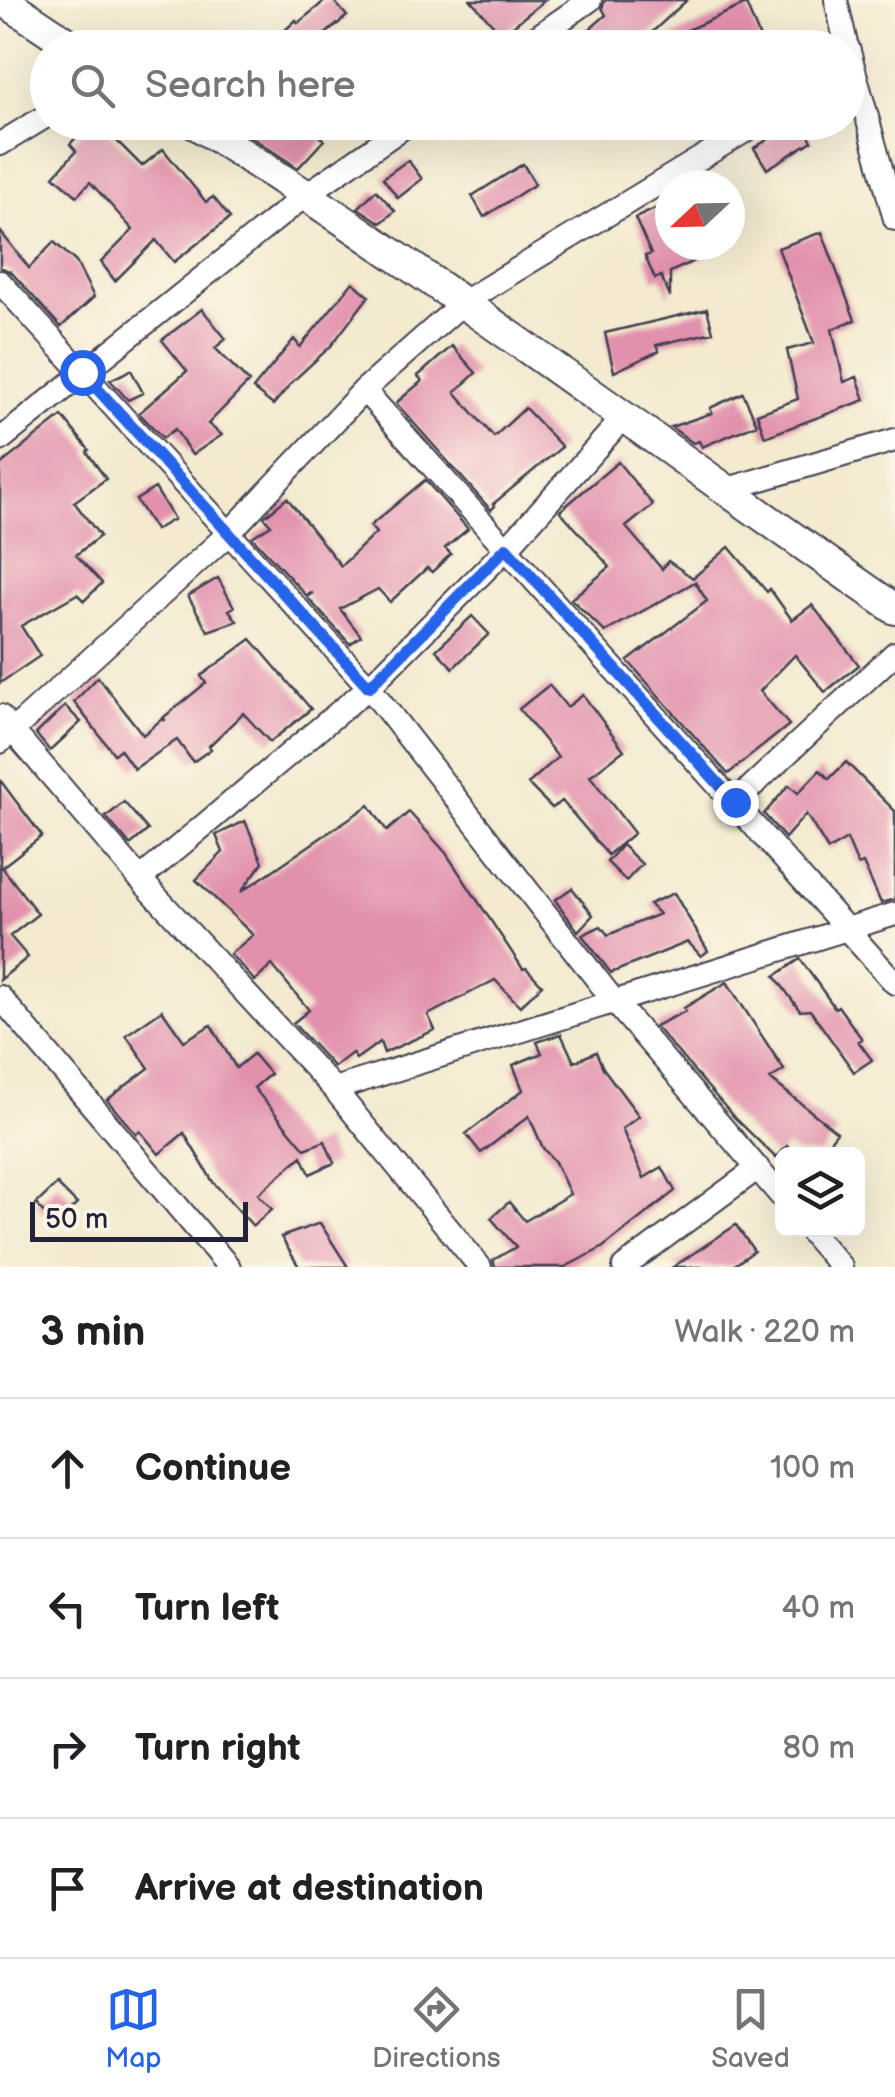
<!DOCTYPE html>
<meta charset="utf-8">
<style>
:root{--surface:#fff;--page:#f2f2f2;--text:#202124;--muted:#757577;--line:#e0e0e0;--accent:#2563eb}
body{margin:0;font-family:"Balsamiq Sans",sans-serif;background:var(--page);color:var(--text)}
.controls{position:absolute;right:30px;bottom:30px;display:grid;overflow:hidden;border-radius:15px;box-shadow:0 10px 40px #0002}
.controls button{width:90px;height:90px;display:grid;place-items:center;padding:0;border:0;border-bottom:2px solid var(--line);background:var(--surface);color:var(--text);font:50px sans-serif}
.compass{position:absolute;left:655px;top:170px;width:90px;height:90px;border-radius:50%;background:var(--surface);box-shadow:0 10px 40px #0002;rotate:248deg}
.scale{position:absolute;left:30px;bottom:25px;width:218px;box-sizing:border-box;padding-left:10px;border:5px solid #22223b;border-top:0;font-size:28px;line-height:35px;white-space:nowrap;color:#22223b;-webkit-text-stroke:8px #fcf5e5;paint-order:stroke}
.stop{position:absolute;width:30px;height:30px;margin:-22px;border:8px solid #2563eb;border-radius:50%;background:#fff}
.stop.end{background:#2563eb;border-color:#fff;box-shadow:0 2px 10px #0008}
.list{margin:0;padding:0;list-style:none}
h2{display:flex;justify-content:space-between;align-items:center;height:130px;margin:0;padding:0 40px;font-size:42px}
h2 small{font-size:32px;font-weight:400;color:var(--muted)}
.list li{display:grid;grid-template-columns:65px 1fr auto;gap:30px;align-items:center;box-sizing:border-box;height:140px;padding:0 40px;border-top:2px solid var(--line)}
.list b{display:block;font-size:38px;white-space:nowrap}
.list em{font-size:32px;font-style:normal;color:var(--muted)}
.icon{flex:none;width:55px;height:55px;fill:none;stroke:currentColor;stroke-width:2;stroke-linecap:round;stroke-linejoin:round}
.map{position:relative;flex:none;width:895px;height:1267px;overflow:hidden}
.search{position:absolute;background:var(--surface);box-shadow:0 10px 40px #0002;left:30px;right:30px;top:30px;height:110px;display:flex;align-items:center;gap:25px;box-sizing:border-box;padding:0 35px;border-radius:55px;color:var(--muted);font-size:38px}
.sheet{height:690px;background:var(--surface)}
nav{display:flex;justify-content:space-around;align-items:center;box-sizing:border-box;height:140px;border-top:2px solid var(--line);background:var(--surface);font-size:28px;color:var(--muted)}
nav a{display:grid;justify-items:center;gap:5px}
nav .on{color:var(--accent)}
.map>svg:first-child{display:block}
.building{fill:#e291ad}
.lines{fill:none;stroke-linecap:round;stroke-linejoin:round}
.minor-casing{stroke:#414051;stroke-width:26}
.tertiary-casing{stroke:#414051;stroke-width:34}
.minor{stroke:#fff;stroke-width:22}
.tertiary{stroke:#fff;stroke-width:30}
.route{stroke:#2563eb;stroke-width:12}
</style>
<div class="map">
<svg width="895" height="1267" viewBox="0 0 895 1267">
<rect width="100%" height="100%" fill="#fcf5e5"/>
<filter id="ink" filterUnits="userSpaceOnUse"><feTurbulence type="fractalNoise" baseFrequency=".01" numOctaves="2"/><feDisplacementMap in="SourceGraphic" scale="20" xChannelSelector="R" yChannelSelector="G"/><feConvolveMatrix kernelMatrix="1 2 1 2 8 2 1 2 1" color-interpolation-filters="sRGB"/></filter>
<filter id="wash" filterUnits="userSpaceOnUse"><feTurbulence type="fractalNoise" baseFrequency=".0048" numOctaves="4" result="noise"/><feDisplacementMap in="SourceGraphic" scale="40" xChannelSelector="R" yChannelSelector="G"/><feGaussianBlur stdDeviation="2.25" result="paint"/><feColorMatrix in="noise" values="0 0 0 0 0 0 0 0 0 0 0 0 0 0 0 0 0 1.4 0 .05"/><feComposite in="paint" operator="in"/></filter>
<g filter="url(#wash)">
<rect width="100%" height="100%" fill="#f3eacf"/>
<g id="blocks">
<path class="building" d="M326,0H333L347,16L316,42L320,48H266L296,20L298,23Z
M471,0H545L502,35Z
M605,0H687L635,48H568L606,15L602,8Z
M746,4L764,48H647Z
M91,122H98L142,166L163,149L206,202L213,197L230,218L174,262L156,240L115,281L101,262L133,230L90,182L77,196L54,176L76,151L70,144Z
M228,122H305L324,140L298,168Z
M797,122H802L812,141L767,169L754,148Z
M408,160L422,179L398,198L383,178Z
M523,164L535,184L484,217L472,196Z
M376,190L395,211L381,223L358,208Z
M670,202V245H729L670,272V297L661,276L655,279L645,256L651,254L635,218Z
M0,231L29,268L54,242L76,262L94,297L61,327L11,272L0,267Z
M822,232L855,320L832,329L844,382L857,377L865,400L765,437L757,414L798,399L787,350L814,343L778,248Z
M353,282L369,296L331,346L293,381L273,405L253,389L294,339L300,347Z
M202,309L226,339L215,348L249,382L208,424L222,435L192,455L175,429L163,438L139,413L187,371L162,340Z
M707,309L713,332L656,345L659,351L614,372L605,333Z
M452,346L476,373L455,392L494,437L525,408L562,447L493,504L495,506L491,510L396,403L422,381L418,376Z
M131,370L143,393L128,400L110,380Z
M743,393L757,424L702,447L699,441L693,443L671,427L712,413L710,408Z
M62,416L89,450L87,452L106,479L74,502L100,536L76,555L102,583L84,601L77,594L21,626L40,656L0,683V465Z
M618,462L653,505L626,527L662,569L668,561L693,578L729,547L767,592L770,589L792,620L812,605L859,665L825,692L795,655L760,691L789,725L728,774L628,661L707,601L695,582L605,632L571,599L610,567L560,511Z
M425,480L468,529L445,548L451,554L432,572L427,568L390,602L378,589L340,609L361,636L350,644L307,597L313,593L306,595L252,537L271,525L264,517L287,498L341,566L376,533L370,526Z
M155,488L174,519L155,530L136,500Z
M218,578L234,607L229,610L237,621L208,631L188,596Z
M472,616L489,634L453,668L436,650Z
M251,639L311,709L270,742L243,713L209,746L211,749L193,762L177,740L134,769L120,749L114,754L74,702L98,677L143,735L163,718L165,721L164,717L206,683L201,676Z
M549,685L567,707L583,695L624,750L590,776L634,833L608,855L562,801L552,808L528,784L558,757L519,709Z
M65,706L81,722L50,751L36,734Z
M846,762L895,811V899L881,903L863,863L858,865L847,839L828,850L806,814L785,838L764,814L789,785L798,793L820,770L829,779Z
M0,780L42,836L2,867L38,914L10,936L28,957L0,980Z
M124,802L148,830L130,845L106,817Z
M369,805L387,831L409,812L446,853L523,969L526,968L542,985L520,1006L495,980L428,1015L435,1030L384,1053L380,1042L356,1059L352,1053L334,1067L293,1023L309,1010L272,965L255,981L230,954L253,935L196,880L223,852L216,835L245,821L263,862L241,892Z
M622,845L642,864L626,881L607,862Z
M572,888L593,915L578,931L555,900Z
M674,893L708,951L701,956L688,942L611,973L582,935L601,926L608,935L659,914L649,904Z
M800,959L835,1008L838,1006L862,1039L858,1041L872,1060L854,1072L810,1010L800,1011L775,976Z
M727,982L784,1070L770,1079L837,1132L820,1154H798L787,1146L776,1158L733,1116L655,1026L686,1011L684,1008Z
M162,1010L184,1041L211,1025L236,1068L253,1054L270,1074L254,1088L305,1149L325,1141L334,1163L310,1174L302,1156L258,1194L272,1209L253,1226L213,1182L184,1133L159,1154L140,1131L136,1134L107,1100L149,1068L126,1035Z
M561,1034L574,1062L596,1052L603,1068L639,1116L622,1129L644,1178L662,1167L675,1191L602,1248L565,1267H495L493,1260L516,1247L491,1218L509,1202L525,1221L570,1194L555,1162L543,1148L529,1116L481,1153L466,1134L523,1090L513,1065L542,1053L537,1042Z
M57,1184L77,1204L55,1225L36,1204Z
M320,1223L348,1267H299L281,1237Z
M736,1225L754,1251L732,1267H673Z"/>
</g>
</g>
<g filter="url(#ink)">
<use href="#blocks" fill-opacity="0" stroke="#414051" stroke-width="2.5"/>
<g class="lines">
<defs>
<path id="minor" d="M836,0L847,48
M521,48L590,0
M848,48L895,219
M0,144L48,115
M0,282L369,687L614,1001L782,1197
M364,390L895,983
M0,440L307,194L411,122
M724,490L895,440
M0,716L140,879L334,1089L480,1267
M0,742L228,534L364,390L465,301L760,122
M735,802L895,653
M140,879L369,687L507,548L624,417
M0,997L229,1267
M334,1089L895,914
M809,1230L841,1267
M624,1267L758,1168"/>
<path id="tertiary" d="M3,0L75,48
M193,122C434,274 661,447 895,609"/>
</defs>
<use href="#minor" class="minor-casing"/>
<use href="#tertiary" class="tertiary-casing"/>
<use href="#minor" class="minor"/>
<use href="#tertiary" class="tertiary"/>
</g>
</g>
<g class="lines" filter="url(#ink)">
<path class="route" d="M82,372L369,687L506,548L735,802"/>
</g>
</svg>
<div class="controls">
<button><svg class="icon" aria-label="layers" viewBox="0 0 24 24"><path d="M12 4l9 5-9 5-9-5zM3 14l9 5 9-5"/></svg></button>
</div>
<svg class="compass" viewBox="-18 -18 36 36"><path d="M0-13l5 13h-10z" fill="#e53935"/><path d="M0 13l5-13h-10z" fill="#757577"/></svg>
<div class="scale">50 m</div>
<div class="stop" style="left:82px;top:372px"></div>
<div class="stop end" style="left:735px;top:802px"></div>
<div class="search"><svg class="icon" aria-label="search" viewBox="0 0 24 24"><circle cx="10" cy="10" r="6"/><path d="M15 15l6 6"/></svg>Search here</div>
</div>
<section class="sheet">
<h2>3 min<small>Walk · 220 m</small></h2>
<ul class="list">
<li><svg class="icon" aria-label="ahead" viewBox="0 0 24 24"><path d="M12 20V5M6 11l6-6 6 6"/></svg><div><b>Continue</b></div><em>100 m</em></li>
<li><svg class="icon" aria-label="left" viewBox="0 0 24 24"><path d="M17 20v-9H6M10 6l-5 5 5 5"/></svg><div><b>Turn left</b></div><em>40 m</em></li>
<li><svg class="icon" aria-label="right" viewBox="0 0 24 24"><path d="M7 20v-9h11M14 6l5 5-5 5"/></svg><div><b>Turn right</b></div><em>80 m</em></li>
<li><svg class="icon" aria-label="arrive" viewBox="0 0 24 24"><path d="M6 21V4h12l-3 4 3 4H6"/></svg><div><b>Arrive at destination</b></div></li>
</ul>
</section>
<nav>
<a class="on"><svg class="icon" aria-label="map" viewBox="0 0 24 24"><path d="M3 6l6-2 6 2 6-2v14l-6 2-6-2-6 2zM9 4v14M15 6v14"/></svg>Map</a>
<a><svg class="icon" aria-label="directions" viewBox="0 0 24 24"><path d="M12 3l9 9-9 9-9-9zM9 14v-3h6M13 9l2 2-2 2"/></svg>Directions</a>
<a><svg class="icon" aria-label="saved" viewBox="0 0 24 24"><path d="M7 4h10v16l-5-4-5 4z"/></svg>Saved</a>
</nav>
